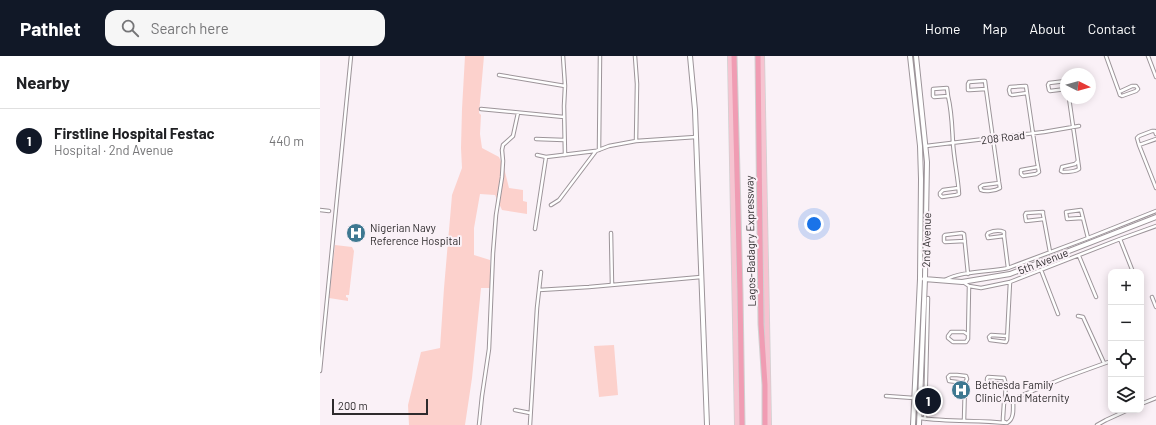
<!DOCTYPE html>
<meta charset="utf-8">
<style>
:root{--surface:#fff;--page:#f6f6f6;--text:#202124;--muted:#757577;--line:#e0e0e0;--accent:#111827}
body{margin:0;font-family:Barlow,sans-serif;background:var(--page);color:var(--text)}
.controls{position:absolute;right:12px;bottom:12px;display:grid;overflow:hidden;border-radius:8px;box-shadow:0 2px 10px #0003}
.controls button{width:36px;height:36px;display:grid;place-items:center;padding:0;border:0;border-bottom:1px solid var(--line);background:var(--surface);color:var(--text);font:20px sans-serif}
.compass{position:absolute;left:740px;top:12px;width:36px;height:36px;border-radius:50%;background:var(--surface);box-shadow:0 2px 10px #0003;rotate:96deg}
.scale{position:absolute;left:12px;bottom:10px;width:96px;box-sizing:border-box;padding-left:4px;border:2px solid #2e2b2d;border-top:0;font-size:11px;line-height:14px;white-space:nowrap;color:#2e2b2d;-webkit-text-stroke:3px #faf1f7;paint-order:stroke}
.you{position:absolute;left:494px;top:168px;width:14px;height:14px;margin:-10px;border:3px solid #fff;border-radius:50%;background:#1a73e8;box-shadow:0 0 0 6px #1a73e833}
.badge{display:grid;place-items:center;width:26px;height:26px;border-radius:50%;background:var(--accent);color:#fff;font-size:13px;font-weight:700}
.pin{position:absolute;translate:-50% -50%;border:2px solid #fff;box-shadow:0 1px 4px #0006}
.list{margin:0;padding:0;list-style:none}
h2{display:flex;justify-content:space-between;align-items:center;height:52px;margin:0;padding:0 16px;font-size:17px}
h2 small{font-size:13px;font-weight:400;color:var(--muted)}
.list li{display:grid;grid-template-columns:26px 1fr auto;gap:12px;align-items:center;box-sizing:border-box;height:64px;padding:0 16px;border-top:1px solid var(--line)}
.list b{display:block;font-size:15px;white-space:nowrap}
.list p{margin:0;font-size:13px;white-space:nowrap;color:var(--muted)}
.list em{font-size:13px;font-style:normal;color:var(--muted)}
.icon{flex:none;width:22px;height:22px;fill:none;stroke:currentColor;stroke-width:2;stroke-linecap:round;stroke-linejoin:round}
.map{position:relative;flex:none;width:836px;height:369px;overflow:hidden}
header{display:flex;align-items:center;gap:24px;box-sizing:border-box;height:56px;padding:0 20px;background:var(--accent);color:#fff}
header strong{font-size:19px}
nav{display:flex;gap:22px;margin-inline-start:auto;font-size:14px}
.search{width:280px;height:36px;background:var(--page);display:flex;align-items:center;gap:10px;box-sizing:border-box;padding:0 14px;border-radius:12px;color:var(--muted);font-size:15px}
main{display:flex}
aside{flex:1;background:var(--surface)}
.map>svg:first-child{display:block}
.green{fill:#fcd1cc}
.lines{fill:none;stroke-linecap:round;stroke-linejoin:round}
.street-casing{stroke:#9c9499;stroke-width:4.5}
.secondary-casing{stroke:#9c9499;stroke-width:6}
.primary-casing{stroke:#d1d0d1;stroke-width:6}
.highway-casing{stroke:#d1d0d1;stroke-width:7}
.street{stroke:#fff;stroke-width:2.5}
.secondary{stroke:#fff;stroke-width:4}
.primary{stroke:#f6c4d1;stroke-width:4.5}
.highway{stroke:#f09cb3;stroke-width:5}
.labels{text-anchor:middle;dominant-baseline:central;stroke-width:4;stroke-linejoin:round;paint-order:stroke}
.street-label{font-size:11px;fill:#2e2b2d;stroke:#faf1f7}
.poi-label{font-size:11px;fill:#2e2b2d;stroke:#faf1f7;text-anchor:start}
</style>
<header>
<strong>Pathlet</strong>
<div class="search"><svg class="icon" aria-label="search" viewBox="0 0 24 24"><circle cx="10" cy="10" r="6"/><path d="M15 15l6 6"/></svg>Search here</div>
<nav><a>Home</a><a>Map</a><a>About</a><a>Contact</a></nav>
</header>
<main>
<aside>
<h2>Nearby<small></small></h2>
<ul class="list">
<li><span class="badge">1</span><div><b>Firstline Hospital Festac</b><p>Hospital · 2nd Avenue</p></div><em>440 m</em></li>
</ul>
</aside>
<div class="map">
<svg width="836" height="369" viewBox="0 0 836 369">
<rect width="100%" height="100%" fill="#faf1f7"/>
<path class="green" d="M145,0H164L159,57L161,59L160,78L162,92L179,101L184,112L189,132L203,134V145L207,146V158L182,154L175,139L160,138L154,172V199L170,204V232H161L152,322L145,369H89L88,349L101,296L120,292L124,232L131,151L132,139L142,112L141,92L142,53Z
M15,189L32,191L34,195L29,239H26V241L28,242V245L9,242Z
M294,289L298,339L279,341L274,290Z"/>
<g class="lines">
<defs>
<path id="street" d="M243,0L245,30L244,50L245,99
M315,0L317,28L316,85
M786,0L799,36
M828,0L836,21
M179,19L245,30
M663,25H665L666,33L650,34H648V28L649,26Z
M746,25L729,27L728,29L729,34L730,35L746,33
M705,30H706L707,37L692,39L690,38L689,34L690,31Z
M812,30H816L818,33L816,35L802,40L800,39L799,36Z
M627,32L628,40L614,41L613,40V33Z
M666,33L679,126L680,132C675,135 665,136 661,134L660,131L663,129L679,127
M707,37L717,105L719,116L716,118L703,120L701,118V114L718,111
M628,40C632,56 632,71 633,87C634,104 638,121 639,138L636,139L622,141L620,139V137L623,134L638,132
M749,42L759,112V113C755,116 748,116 743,116L741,115L742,111L755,108L758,105
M161,53L244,61
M836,78L835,75H832L819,80L817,82L819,89L836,83
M216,83L244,84
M819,89L836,132
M606,90L724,76L759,70
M279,94L280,0
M217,99L226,101L275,95
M231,149L239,144L276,95L289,90L316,85L376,81
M0,154L9,155
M762,162L747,163L746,156L761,154L768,182
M724,163L706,165L705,159L706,157L723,156V158L730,196
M215,173L226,101
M291,177L292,229
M684,180V176C679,174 673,175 668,177L667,179L668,182L684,180L688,212
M800,183L813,216
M645,185L625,186L624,185V180L625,179L642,177L644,178L648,218
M759,200L776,241
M721,214L738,258
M625,224C641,215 669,216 688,212L768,182L836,155
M643,226L649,230L661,232L690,226L800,183L836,170
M219,234L269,231L381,221
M832,241L836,251
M758,260L763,261L784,307
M647,278L644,276H631L628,280V282L633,286H646L648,283L649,230
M687,280L671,279L669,281L670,284L686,286L687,284L690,226
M0,315L31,0
M566,340L594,342
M685,344C685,337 687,328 684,322L668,321C666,323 667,325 668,327L686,328
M821,348L836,342
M195,354L210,357
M600,362C628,366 658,364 687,367C695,363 693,351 693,343
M605,363L608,242
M644,365L645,327L647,323L646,320L637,319H630L628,321L629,325L645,327
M687,367L683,365V362L684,347L685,344L688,342L693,343L744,322L791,305
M159,369L162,340L169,293L173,197L176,159L182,121L183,105L182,94L183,89L193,80L198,57
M210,369L217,252L221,216
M777,369L786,364L808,354"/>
<path id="secondary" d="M370,0L375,54L387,369
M590,0L600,90L601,123L600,223L593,369
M596,0L607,106L605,223L599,369
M604,223L642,226L690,218L836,161"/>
<path id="primary" d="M410,0L417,369
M442,0L449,369"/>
<path id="highway" d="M414,0L420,236L422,369
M438,0L441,268L445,329V369"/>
</defs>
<use href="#street" class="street-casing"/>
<use href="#secondary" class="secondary-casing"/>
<use href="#primary" class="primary-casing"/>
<use href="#highway" class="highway-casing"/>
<use href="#street" class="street"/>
<use href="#secondary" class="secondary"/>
<use href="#primary" class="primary"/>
<use href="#highway" class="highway"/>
</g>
<defs>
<symbol id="hospital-disc" viewBox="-11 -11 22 22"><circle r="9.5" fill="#3e7891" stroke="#faf1f7"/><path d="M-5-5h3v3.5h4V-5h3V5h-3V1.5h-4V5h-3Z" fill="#fff"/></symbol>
</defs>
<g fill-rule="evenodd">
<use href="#hospital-disc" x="25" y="166" width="22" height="22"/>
<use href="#hospital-disc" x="630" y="323" width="22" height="22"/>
</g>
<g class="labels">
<g class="street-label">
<text transform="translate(683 81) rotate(-7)">208 Road</text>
<text transform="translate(606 184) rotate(-89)">2nd Avenue</text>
<text transform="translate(430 185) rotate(-91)">Lagos-Badagry Expressway</text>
<text transform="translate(723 205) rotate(-21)">5th Avenue</text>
</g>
<g class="poi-label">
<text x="50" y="171">Nigerian Navy<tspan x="50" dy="13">Reference Hospital</tspan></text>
<text x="655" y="328">Bethesda Family<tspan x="655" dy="13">Clinic And Maternity</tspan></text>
</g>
</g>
</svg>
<div class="controls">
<button>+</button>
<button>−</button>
<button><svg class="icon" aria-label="locate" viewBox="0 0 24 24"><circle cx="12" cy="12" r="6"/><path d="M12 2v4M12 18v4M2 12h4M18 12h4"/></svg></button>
<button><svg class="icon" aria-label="layers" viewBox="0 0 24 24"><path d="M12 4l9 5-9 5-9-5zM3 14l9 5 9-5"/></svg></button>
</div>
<svg class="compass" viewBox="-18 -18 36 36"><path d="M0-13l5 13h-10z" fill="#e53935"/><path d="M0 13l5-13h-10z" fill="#757577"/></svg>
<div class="scale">200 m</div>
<div class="you"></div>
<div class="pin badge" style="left:608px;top:345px">1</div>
</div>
</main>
